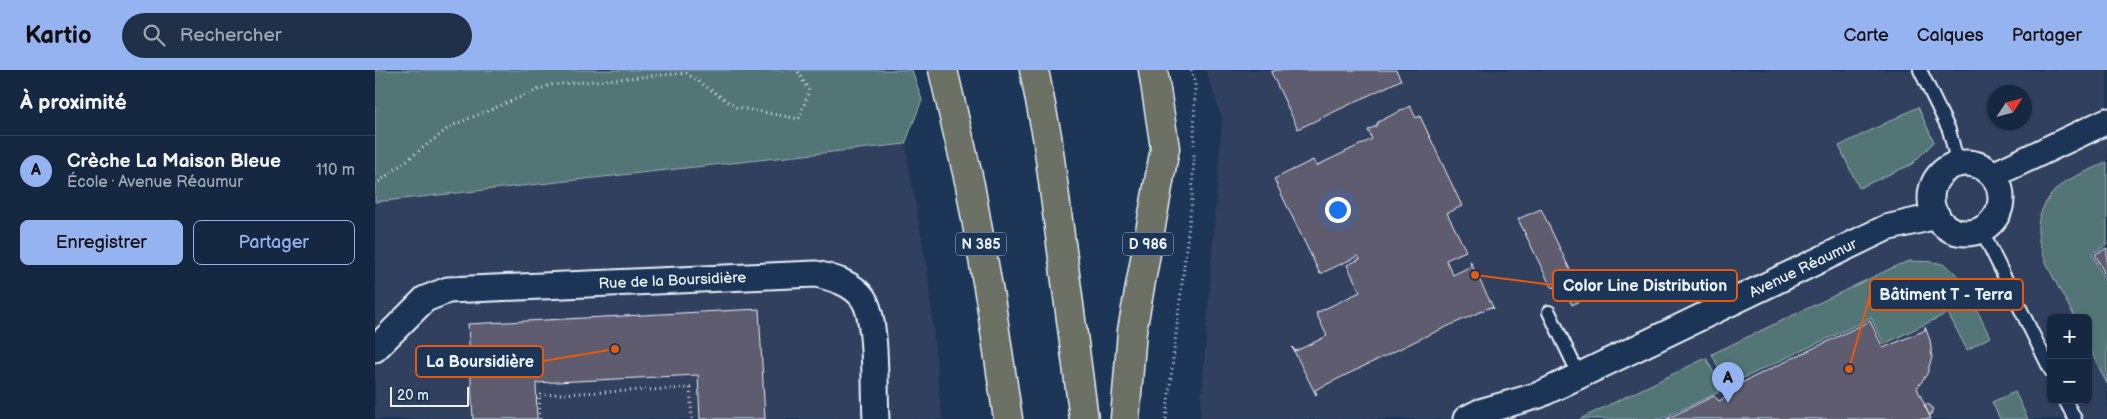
<!DOCTYPE html>
<html lang="fr">
<meta charset="utf-8">
<style>
:root{--surface:#162841;--page:#1f3048;--text:#f1f3f6;--muted:#9ea6b1;--line:#35445a;--accent:#95b2f1}
body{margin:0;font-family:"Balsamiq Sans",sans-serif;background:var(--page);color:var(--text)}
.controls{position:absolute;right:15px;bottom:15px;display:grid;overflow:hidden;border-radius:8px;box-shadow:0 1px 4px #0004}
.controls button{width:45px;height:45px;display:grid;place-items:center;padding:0;border:0;border-bottom:1px solid var(--line);background:var(--surface);color:var(--text);font:25px sans-serif}
.compass{position:absolute;left:1612px;top:15px;width:45px;height:45px;border-radius:50%;background:var(--surface);box-shadow:0 1px 4px #0004;rotate:54deg}
.scale{position:absolute;left:15px;bottom:12px;width:79px;box-sizing:border-box;padding-left:5px;border:2px solid #e8f1f8;border-top:0;font-size:14px;line-height:18px;white-space:nowrap;color:#e8f1f8;-webkit-text-stroke:4px #1d3557;paint-order:stroke}
.you{position:absolute;left:962px;top:139px;width:18px;height:18px;margin:-12px;border:4px solid #fff;border-radius:50%;background:#1a73e8;box-shadow:0 0 0 8px #1a73e833}
.badge{display:grid;place-items:center;width:32px;height:32px;border-radius:50%;background:var(--accent);color:#111;font-size:16px;font-weight:700}
.pin{position:absolute;translate:-50% -41px;filter:drop-shadow(0 1px 2px #0008)}
.pin::after{content:'';position:absolute;top:26px;width:18px;height:15px;background:inherit;clip-path:polygon(0 0,100% 0,50% 100%)}
.list{margin:0;padding:0;list-style:none}
h2{display:flex;justify-content:space-between;align-items:center;height:65px;margin:0;padding:0 20px;font-size:21px}
h2 small{font-size:16px;font-weight:400;color:var(--muted)}
.list li{display:grid;grid-template-columns:32px 1fr auto;gap:15px;align-items:center;box-sizing:border-box;height:70px;padding:0 20px;border-top:1px solid var(--line)}
.list b{display:block;font-size:19px;white-space:nowrap}
.list p{margin:0;font-size:16px;white-space:nowrap;color:var(--muted)}
.list em{font-size:16px;font-style:normal;color:var(--muted)}
.actions{display:flex;gap:10px;padding:15px 20px}
.actions a{flex:1;padding:11px 0;border:1px solid var(--accent);border-radius:8px;text-align:center;font-size:18px;color:var(--accent)}
.actions .main{background:var(--accent);color:#111}
.icon{flex:none;width:28px;height:28px;fill:none;stroke:currentColor;stroke-width:2;stroke-linecap:round;stroke-linejoin:round}
.map{position:relative;flex:none;width:1732px;height:349px;overflow:hidden}
header{display:flex;align-items:center;gap:30px;box-sizing:border-box;height:70px;padding:0 25px;background:var(--accent);color:#111}
header strong{font-size:24px}
nav{display:flex;gap:28px;margin-inline-start:auto;font-size:18px}
.search{width:350px;height:45px;background:var(--page);display:flex;align-items:center;gap:12px;box-sizing:border-box;padding:0 18px;border-radius:28px;color:var(--muted);font-size:19px}
main{display:flex}
aside{flex:1;background:var(--surface)}
.map>svg:first-child{display:block}
.built{fill:#31405e;fill-rule:evenodd}
.green{fill:#527575;stroke:#9db3b6}
.building{fill:#605b6f;stroke:#e8f1f8}
.lines{fill:none;stroke-linecap:round;stroke-linejoin:round}
.service-casing{stroke:#e8f1f8;stroke-width:16}
.minor-casing{stroke:#e8f1f8;stroke-width:29}
.primary-casing{stroke:#e8f1f8;stroke-width:31}
.trunk-casing{stroke:#e8f1f8;stroke-width:31}
.path{stroke:#e8f1f8;stroke-width:3;stroke-dasharray:1 4;stroke-linecap:butt}
.service{stroke:#1d3557;stroke-width:12}
.minor{stroke:#1d3557;stroke-width:25}
.primary{stroke:#6c7065;stroke-width:28}
.trunk{stroke:#6c7065;stroke-width:28}
.labels{text-anchor:middle;dominant-baseline:central;stroke-width:4;stroke-linejoin:round;paint-order:stroke}
.shield{fill:#1d3557;stroke:#abb9c8;stroke-width:1}
.shield-label{font-size:14px;font-weight:bold;fill:#e8f1f8}
.street-label{font-size:15px;fill:#e8f1f8;stroke:#1d3557}
.leader{fill:none;stroke:#e8590c;stroke-width:2}
.callout-dot{fill:#e8590c;stroke:#1d3557;stroke-width:2}
.callout{fill:#1d3557;stroke:#e8590c;stroke-width:2}
.callout-label{font-size:16px;text-anchor:middle;font-weight:bold;fill:#e8f1f8}
</style>
<header>
<strong>Kartio</strong>
<div class="search"><svg class="icon" aria-label="search" viewBox="0 0 24 24"><circle cx="10" cy="10" r="6"/><path d="M15 15l6 6"/></svg>Rechercher</div>
<nav><a>Carte</a><a>Calques</a><a>Partager</a></nav>
</header>
<main>
<aside>
<h2>À proximité<small></small></h2>
<ul class="list">
<li><span class="badge">A</span><div><b>Crèche La Maison Bleue</b><p>École · Avenue Réaumur</p></div><em>110 m</em></li>
</ul>
<div class="actions"><a class="main">Enregistrer</a><a>Partager</a></div>
</aside>
<div class="map">
<svg width="1732" height="349" viewBox="0 0 1732 349">
<rect width="100%" height="100%" fill="#1d3557"/>
<filter id="ink" filterUnits="userSpaceOnUse"><feTurbulence type="fractalNoise" baseFrequency=".02" numOctaves="2"/><feDisplacementMap in="SourceGraphic" scale="10" xChannelSelector="R" yChannelSelector="G"/><feConvolveMatrix kernelMatrix="1 2 1 2 8 2 1 2 1" color-interpolation-filters="sRGB"/></filter>
<g filter="url(#ink)">
<path class="built" d="M831,0H1732V349H825L847,49ZM1620,22H1650V52H1620ZM1676,248H1713V330H1676Z
M530,74L552,198L567,349H0V132Z"/>
<path class="green" d="M0,0H537L547,30L530,74L0,132Z
M1543,37L1559,72L1537,94L1484,118L1464,76Z
M1732,92V175L1717,183L1732,215V314L1713,275V248H1700C1688,224 1663,186 1663,160C1662,142 1676,121 1690,112C1703,104 1719,99 1732,92Z
M1535,191C1547,192 1563,190 1573,197C1589,207 1606,250 1615,267L1592,280L1573,243L1509,274L1496,248L1358,313L1346,303L1337,284L1523,195Z
M1331,288L1340,305L1344,322L1286,349H1205Z
M1640,322L1653,349H1625L1617,332Z"/>
<path class="building" d="M901,0H1021L1026,10L923,59L896,2Z
M1035,36L1041,48L1045,46L1087,136L1072,143L1091,181L1071,190L1078,205L1096,196L1095,191L1119,239L1116,237L1049,267L940,320L942,324L941,325L917,277L921,281L952,266L941,243L985,222L972,195L985,189L983,186L945,204L899,109L938,90L941,96L997,69L993,60L1001,56L1003,52Z
M1166,139L1209,229L1197,235L1189,219L1176,217L1143,149Z
M1732,178V209L1720,184Z
M384,239L390,349H325L323,305L161,313L162,349H98L93,254Z
M1495,251L1508,278L1546,262L1550,260V257L1555,270L1557,287L1552,304L1542,318L1556,349H1291L1339,326L1344,331L1362,321L1360,316Z
M1552,334L1556,336L1558,340L1555,346L1549,335Z"/>
<g class="lines">
<defs>
<path id="service" d="M1545,0L1574,60L1583,94
M1606,159L1676,301
M1174,242L1204,305
M1690,330L1700,349"/>
<g id="minor">
<circle cx="1591" cy="128" r="35"/>
<path d="M1618,105L1732,51"/>
<path id="s1" d="M0,279L50,229L73,220L441,204C458,208 477,213 488,228C503,250 499,320 501,349"/>
<path id="s2" d="M1091,349L1105,342L1164,325L1511,158L1562,146"/>
</g>
<path id="primary" d="M750,349L757,261L790,78L778,0"/>
<path id="trunk" d="M568,0L595,115L616,234L633,349
M659,0L672,66L709,349"/>
</defs>
<use href="#service" class="service-casing"/>
<use href="#minor" class="minor-casing"/>
<use href="#primary" class="primary-casing"/>
<use href="#trunk" class="trunk-casing"/>
<path class="path" d="M816,0L820,13L819,75
M0,115L76,56L175,15L311,3L361,37L424,49L434,21L422,0
M165,349L164,325L315,318L317,349
M791,349L817,129L819,84"/>
<use href="#service" class="service"/>
<use href="#minor" class="minor"/>
<use href="#primary" class="primary"/>
<use href="#trunk" class="trunk"/>
</g>
</g>
<g class="labels">
<g class="shield">
<rect x="581" y="162.5" width="50" height="23" rx="4"/>
<rect x="748" y="162.5" width="50" height="23" rx="4"/>
</g>
<g class="shield-label">
<text x="606" y="174">N 385</text>
<text x="773" y="174">D 986</text>
</g>
<g class="street-label">
<text stroke="none"><textPath href="#s2" startOffset="370">Avenue Réaumur</textPath></text>
<text stroke="none"><textPath href="#s1" startOffset="320">Rue de la Boursidière</textPath></text>
</g>
</g>
<path class="leader" d="M1100 205L1178 215M1474 299L1495 225M240 279L168 291"/>
<g class="callout-dot">
<circle cx="1100" cy="205" r="5"/>
<circle cx="1474" cy="299" r="5"/>
<circle cx="240" cy="279" r="5"/>
</g>
<g class="callout">
<rect x="1178" y="200" width="184" height="31" rx="5"/>
<rect x="1495" y="209" width="153" height="31" rx="5"/>
<rect x="41" y="276" width="127" height="31" rx="5"/>
</g>
<g class="callout-label">
<text x="1270" y="221">Color Line Distribution</text>
<text x="1571" y="230">Bâtiment T - Terra</text>
<text x="105" y="297">La Boursidière</text>
</g>
</svg>
<div class="controls">
<button>+</button>
<button>−</button>
</div>
<svg class="compass" viewBox="-18 -18 36 36"><path d="M0-13l5 13h-10z" fill="#e53935"/><path d="M0 13l5-13h-10z" fill="#9ea6b1"/></svg>
<div class="scale">20 m</div>
<div class="you"></div>
<div class="pin badge" style="left:1353px;top:333px">A</div>
</div>
</main>
